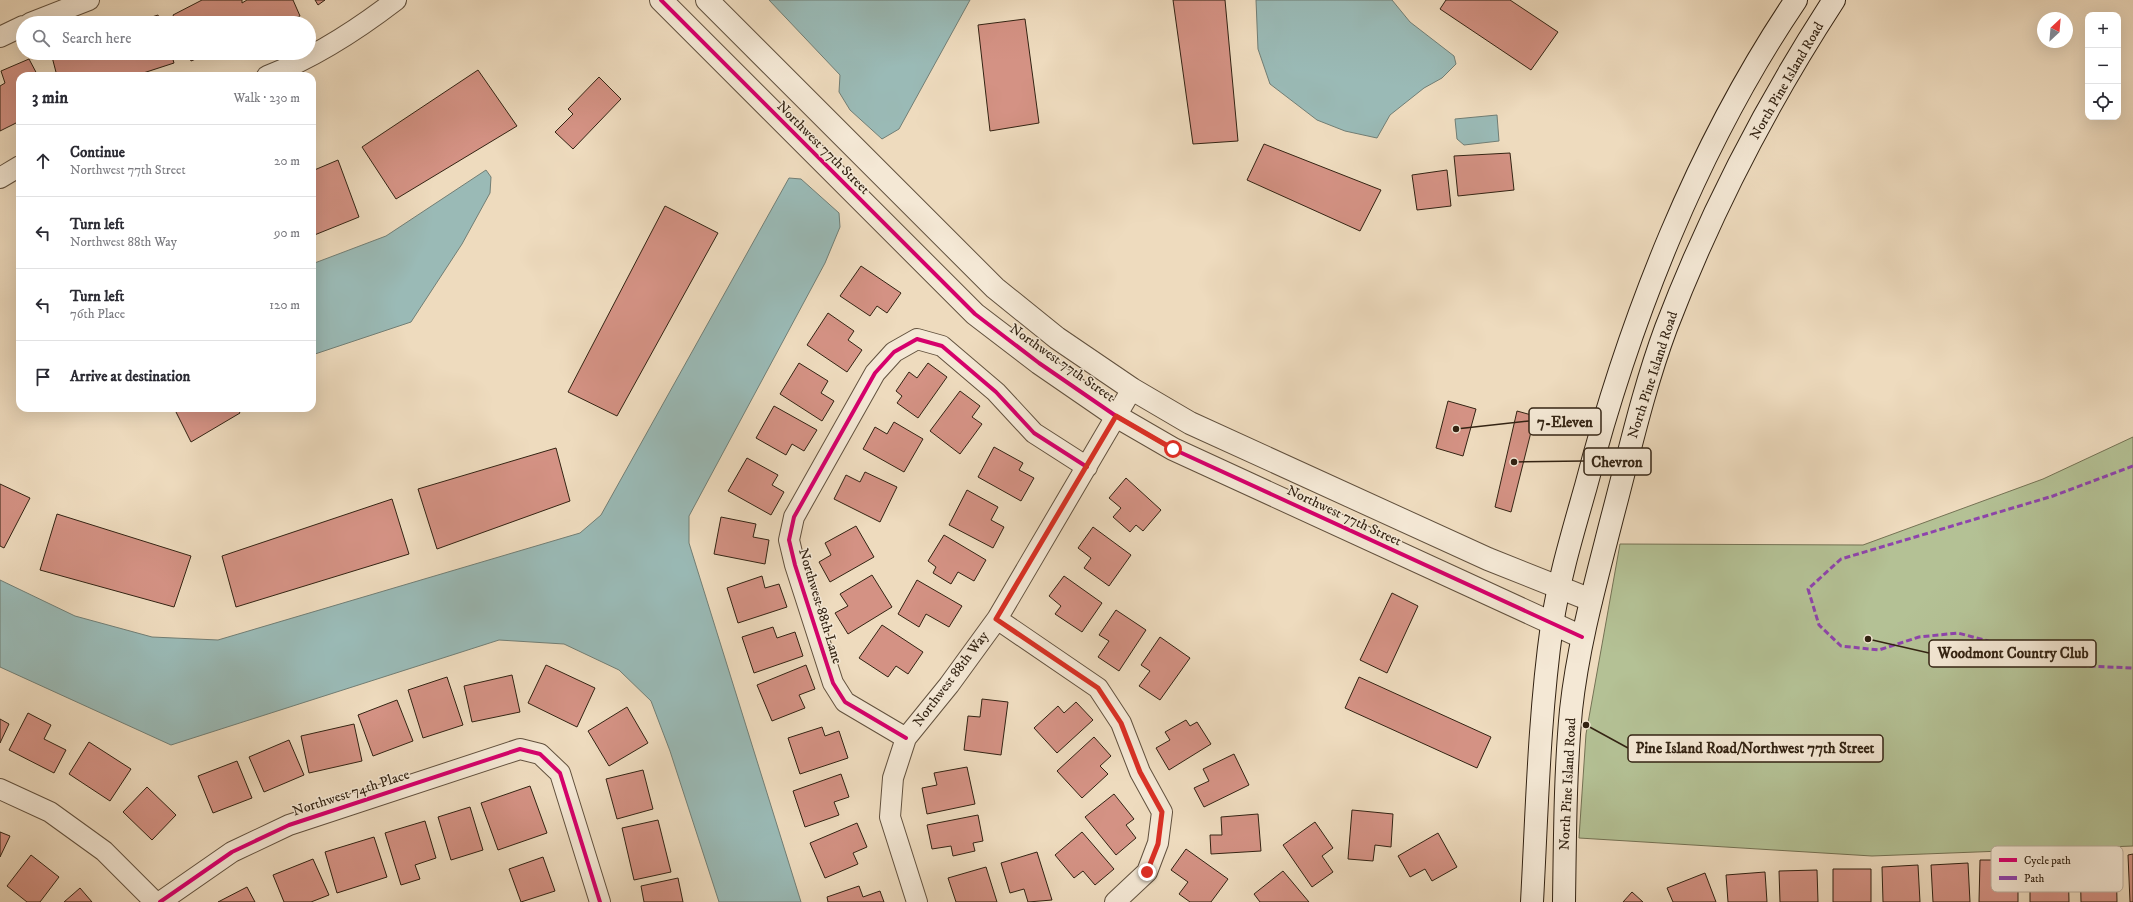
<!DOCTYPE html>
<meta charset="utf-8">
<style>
:root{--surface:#fff;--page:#f2f2f3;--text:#2b2b33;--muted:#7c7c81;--line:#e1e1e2}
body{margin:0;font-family:"IM FELL DW Pica",serif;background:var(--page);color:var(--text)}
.controls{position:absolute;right:12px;top:12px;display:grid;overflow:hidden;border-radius:8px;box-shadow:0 4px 16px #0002}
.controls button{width:36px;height:36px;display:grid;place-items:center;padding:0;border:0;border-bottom:1px solid var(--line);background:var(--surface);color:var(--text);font:20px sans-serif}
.compass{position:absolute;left:2037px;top:12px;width:36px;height:36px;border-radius:50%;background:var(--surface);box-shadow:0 4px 16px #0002;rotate:26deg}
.stop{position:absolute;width:12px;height:12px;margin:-9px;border:3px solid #d93025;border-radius:50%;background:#fff}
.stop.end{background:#d93025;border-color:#fff;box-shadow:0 1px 4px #0008}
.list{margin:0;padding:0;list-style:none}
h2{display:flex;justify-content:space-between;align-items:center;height:52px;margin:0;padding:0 16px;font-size:17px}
h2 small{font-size:13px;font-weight:400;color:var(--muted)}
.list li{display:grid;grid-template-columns:26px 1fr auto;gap:12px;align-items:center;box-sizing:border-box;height:72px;padding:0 16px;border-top:1px solid var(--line)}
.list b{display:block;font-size:15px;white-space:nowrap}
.list p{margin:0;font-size:13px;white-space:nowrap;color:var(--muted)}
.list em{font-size:13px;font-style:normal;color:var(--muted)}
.icon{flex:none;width:22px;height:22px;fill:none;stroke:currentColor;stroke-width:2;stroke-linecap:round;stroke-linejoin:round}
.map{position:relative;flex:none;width:2133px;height:902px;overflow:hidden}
.search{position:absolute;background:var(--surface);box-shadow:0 4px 16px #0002;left:16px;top:16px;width:300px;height:44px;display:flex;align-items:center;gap:10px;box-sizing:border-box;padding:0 14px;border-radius:22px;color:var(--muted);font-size:15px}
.panel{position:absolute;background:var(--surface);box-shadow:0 4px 16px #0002;left:16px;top:72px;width:300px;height:340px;border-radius:12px}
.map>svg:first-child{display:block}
.green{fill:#b4c195;stroke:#747254}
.water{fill:#9abab6;stroke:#717e75}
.building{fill:#d49284;stroke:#332313}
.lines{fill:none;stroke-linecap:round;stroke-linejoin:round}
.minor-casing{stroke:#62513e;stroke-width:22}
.tertiary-casing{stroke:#62513e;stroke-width:24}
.secondary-casing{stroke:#332313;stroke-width:24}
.minor{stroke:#f4e8d5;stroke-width:20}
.tertiary{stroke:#f4e8d5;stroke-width:22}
.secondary{stroke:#f4e8d5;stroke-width:22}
.quiet{stroke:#8e44ad;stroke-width:3;stroke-dasharray:6 3;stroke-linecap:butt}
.cycleway-casing{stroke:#f4e8d5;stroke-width:6}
.cycleway{stroke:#d6006c;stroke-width:4}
.route{stroke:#d93025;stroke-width:5}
.labels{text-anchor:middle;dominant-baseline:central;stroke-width:3;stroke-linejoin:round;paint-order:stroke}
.street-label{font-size:14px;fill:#332313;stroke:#f4e8d5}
.key{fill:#f4e8d5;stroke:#baad9b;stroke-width:1}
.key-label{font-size:11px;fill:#332313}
.leader{fill:none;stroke:#332313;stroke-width:1.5}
.callout-dot{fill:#332313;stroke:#f4e8d5;stroke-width:1.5}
.callout{fill:#f4e8d5;stroke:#332313;stroke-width:1.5}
.callout-label{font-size:15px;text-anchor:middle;font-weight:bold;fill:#332313}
</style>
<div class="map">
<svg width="2133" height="902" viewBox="0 0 2133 902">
<rect width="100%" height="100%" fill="#eedbbe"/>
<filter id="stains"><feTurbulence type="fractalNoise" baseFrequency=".005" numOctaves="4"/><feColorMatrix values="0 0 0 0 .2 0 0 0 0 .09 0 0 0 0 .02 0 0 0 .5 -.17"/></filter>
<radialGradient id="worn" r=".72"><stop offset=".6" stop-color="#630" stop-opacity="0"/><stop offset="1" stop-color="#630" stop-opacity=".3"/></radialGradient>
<path class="green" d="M2133,437V846L1872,856L1579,838L1586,734L1620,544L1863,545L2043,479Z"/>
<path class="water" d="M769,0H970L899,129L882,139L850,110L839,92L840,75Z
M1256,0H1392L1410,22L1454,56L1456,64L1442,78L1424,88L1390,115L1377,138L1345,131L1317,120L1270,84L1258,49Z
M1497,115L1499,141L1464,145L1457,139L1455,119Z
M486,170L491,177L490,193L462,244L411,322L312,355V264L386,236Z
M789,178L801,179L839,213L840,227L825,263L689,516V543L801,902H719L670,751L651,701L619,670L564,644L499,640L171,745L0,667V580L75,616L152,637L218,640L580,533L601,515Z"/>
<path class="building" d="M202,0H242V3L247,0H293L300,16L282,23H176L173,15Z
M315,0H325L318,5Z
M1173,0H1225L1238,141L1193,144Z
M1446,0H1510L1558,32L1531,70L1440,9Z
M158,15L161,23H133Z
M1025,19L1039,123L990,131L978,25Z
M51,53H171L174,63L134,76H57Z
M188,53H210L191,61Z
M29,59L38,76H20V121L0,131V86L5,83L1,71Z
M478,70L517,126L396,199L362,147Z
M599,77L621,99L573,149L555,132L573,114L568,109Z
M1264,144L1381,190L1360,231L1247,180Z
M1510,153L1514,190L1458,196L1454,156Z
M338,160L359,217L312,236V171Z
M1447,170L1451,206L1417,210L1412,175Z
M665,206L718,233L617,416L568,392Z
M861,266L901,293L887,313L877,306L870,316L840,296Z
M828,313L854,331L848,340L862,350L847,372L807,345Z
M799,363L828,381L821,393L834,401L822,421L780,394Z
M928,363L947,377L918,418L897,403L902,396L896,391L909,372L917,378Z
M960,391L980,406L972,417L982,424L960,454L930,431Z
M1448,401L1476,409L1463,456L1436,448Z
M774,406L817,430L804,451L792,444L786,455L756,438Z
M174,408H237L240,413L191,442Z
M1517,411L1535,416L1511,512L1495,507Z
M894,422L923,439L904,472L863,449L875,427L887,434Z
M994,447L1023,463L1019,470L1034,478L1021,501L978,477Z
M556,448L570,501L437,549L418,489Z
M747,458L778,475L772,485L784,492L771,515L728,491Z
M865,472L897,487L880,522L834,499L846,475L860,482Z
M1126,478L1161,510L1143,531L1136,525L1130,532L1113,517L1121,508L1109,498Z
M0,484L30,498L4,548L0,546Z
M967,490L998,507L991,520L1004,527L993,548L949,525Z
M392,499L409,554L236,607L222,556Z
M57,514L191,556L174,607L40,570Z
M721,517L756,524L753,537L769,540L765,564L714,554Z
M856,526L874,557L830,582L819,562L831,555L825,543Z
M1093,527L1131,555L1109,586L1084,568L1091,558L1078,548Z
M944,535L986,560L974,581L958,572L951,584L933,573L936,567L928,561Z
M872,575L892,607L848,634L835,613L848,606L840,594Z
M762,576L765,588L779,584L787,607L738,623L727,588Z
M1064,576L1102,603L1082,632L1055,614L1061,606L1049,596Z
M917,580L962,606L949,627L926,614L919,627L898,614Z
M1392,593L1418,606L1387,673L1360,660Z
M1116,610L1146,630L1119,671L1098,657L1109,641L1099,635Z
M882,625L923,652L908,674L896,666L888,677L859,658Z
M773,627L777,638L795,632L803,656L754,673L742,637Z
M1160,637L1190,658L1160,700L1139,686L1150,671L1141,665Z
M546,665L595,688L577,727L528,703Z
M806,665L815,689L799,695L805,708L772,721L757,685Z
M512,675L520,712L472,722L464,686Z
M447,677L463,725L423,738L408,690Z
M1359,677L1491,737L1477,768L1345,708Z
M982,699L1008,702L1001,755L964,750L968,716L980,717Z
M397,700L413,741L373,756L358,715Z
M1076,702L1093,720L1057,753L1034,728L1058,706L1064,713Z
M627,707L648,743L609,766L588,731Z
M28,713L51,725L44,739L66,750L54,773L9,750Z
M0,719L9,724L0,743Z
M1186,720L1190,726L1197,722L1211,744L1169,770L1156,748L1170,740L1165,732Z
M354,724L362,761L309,773L301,736Z
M822,727L825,736L839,731L848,758L800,774L788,738Z
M1094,737L1111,756L1100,766L1108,774L1082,798L1057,771Z
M289,740L304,775L264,792L249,757Z
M89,742L131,769L110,801L69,774Z
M1234,754L1249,785L1204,807L1194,788L1209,781L1203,769Z
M237,761L252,798L213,813L198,776Z
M967,767L975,804L927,814L922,788L937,785L934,773Z
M643,770L653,809L617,819L606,779Z
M841,774L849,797L834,802L839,815L805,827L793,791Z
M530,786L547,833L498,850L481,803Z
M147,787L176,815L152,840L123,812Z
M1114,794L1134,819L1126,825L1136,838L1116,855L1085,817Z
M470,807L483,850L451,860L438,817Z
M1352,810L1393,814L1391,847L1375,845L1373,861L1348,859Z
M1258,814L1261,851L1211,854L1210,835H1222L1221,817Z
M978,815L983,841L973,843L975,851L953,856L951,846L932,849L927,825Z
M658,820L671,872L634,880L622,828Z
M425,821L436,858L415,865L420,879L401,885L385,833Z
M1315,822L1333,848L1322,856L1333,872L1312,887L1283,845Z
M857,823L867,847L853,853L858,864L825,878L810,843Z
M0,832L10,836L0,857Z
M1082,832L1114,869L1095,885L1083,871L1074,878L1055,855Z
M1438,833L1457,867L1432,881L1425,869L1410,877L1398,856Z
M374,837L387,877L337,893L325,852Z
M1186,849L1228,879L1211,902H1190L1179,894L1188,882L1171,870Z
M1037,852L1052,900L1028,902L1024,889L1010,893L1001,863Z
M2133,854V902H2130L2128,855Z
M31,855L59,877L40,902H27L7,886Z
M2116,855L2117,902H2081L2080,856Z
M543,857L555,891L521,902L509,869Z
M2030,858H2068L2069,902H2030Z
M313,859L329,895L311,902H284L273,875Z
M1980,860H2018V902H1979Z
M1968,863L1970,902H1933L1931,865Z
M1918,865L1920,902H1883L1882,867Z
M986,867L997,902H956L948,878Z
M1833,869H1871V902H1833Z
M1817,870L1818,902H1780L1779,871Z
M1283,871L1309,902H1260L1254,894Z
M1765,872L1767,902H1728L1726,875Z
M1705,873L1716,902H1673L1667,888Z
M678,878L683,902H644L641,886Z
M859,886L863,897L880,891L884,902H828L827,897Z
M247,887L255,902H218Z
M80,888L92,902H64Z
M1632,892L1643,902H1623Z"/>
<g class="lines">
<defs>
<path id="minor" d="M30,23L89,0
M0,37L23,26
M267,76C314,58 357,30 396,0
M0,178L20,166
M997,619L1098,688L1121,723L1140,772L1162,812L1158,843L1147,872L1115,902
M906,738L845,702L833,683L795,565L789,540L794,517L875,373L894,352L917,339L942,346L996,392L1034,433L1087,467
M0,789L50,812L104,851L155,902
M160,902L232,852L289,825L520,749L540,754L560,773L600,902
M917,902L890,817L893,778L906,738L949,685L997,619L1132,389"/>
<path id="tertiary" d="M661,0L975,314L1039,363L1116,416L1173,449L1582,637
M707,0L995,288L1057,338L1132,389L1190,423L1488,559L1591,600"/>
<path id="secondary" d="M1532,902C1537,810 1539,717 1552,625C1559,578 1573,532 1586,486C1630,318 1698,145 1796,0
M1564,902C1565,838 1565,774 1571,710C1578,645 1596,581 1612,518C1629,454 1643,390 1666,328C1710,213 1767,103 1834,0"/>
</defs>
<use href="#minor" class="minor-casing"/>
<use href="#tertiary" class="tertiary-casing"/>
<use href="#secondary" class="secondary-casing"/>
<use href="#minor" class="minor"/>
<use href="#tertiary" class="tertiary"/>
<use href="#secondary" class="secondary"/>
<path class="quiet" d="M2133,466L2053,496L1841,559L1808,589L1819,625L1841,646L1879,650L1919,637L1958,633L2003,645L2064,665L2133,668"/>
<defs>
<path id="cycleway" d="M661,0L975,314L1039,363L1116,416L1173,449L1582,637
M906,738L845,702L833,683L795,565L789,540L794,517L875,373L894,352L917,339L942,346L996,392L1034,433L1087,467
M160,902L232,852L289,825L520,749L540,754L560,773L600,902"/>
</defs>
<use href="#cycleway" class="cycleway-casing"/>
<use href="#cycleway" class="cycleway"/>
</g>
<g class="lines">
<path class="route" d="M1147,872L1158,844L1162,812L1140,772L1121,723L1098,688L996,619L1116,416L1173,449"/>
</g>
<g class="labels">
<g class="street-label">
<text transform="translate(1787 81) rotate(-60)">North Pine Island Road</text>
<text transform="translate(823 148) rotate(45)">Northwest 77th Street</text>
<text transform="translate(1062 363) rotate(35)">Northwest 77th Street</text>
<text transform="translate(1653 375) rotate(-72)">North Pine Island Road</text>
<text transform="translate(1344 516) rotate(25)">Northwest 77th Street</text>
<text transform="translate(820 606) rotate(73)">Northwest 88th Lane</text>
<text transform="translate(951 679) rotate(-53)">Northwest 88th Way</text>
<text transform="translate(1568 784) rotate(-87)">North Pine Island Road</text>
<text transform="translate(351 793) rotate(-18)">Northwest 74th Place</text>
</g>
</g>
<rect x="1991" y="846" width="132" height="46" rx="6" class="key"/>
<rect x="1999" y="858" width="18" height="4" fill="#d6006c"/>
<rect x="1999" y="876" width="18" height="4" fill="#8e44ad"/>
<g class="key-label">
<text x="2024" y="864">Cycle path</text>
<text x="2024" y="882">Path</text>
</g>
<path class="leader" d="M1456 429L1529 421M1514 462L1584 461M1868 639L1929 653M1586 725L1628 748"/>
<g class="callout-dot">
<circle cx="1456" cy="429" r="4"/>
<circle cx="1514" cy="462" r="4"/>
<circle cx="1868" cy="639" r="4"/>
<circle cx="1586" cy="725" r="4"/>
</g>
<g class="callout">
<rect x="1529" y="408" width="72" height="27" rx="4"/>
<rect x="1584" y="448" width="67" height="27" rx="4"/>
<rect x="1929" y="640" width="167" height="27" rx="4"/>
<rect x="1628" y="735" width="255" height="27" rx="4"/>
</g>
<g class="callout-label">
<text x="1565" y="427">7-Eleven</text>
<text x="1617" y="467">Chevron</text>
<text x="2013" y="658">Woodmont Country Club</text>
<text x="1755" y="753">Pine Island Road/Northwest 77th Street</text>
</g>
<rect width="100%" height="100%" filter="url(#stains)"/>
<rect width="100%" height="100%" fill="url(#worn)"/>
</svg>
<div class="controls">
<button>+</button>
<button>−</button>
<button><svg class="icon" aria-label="locate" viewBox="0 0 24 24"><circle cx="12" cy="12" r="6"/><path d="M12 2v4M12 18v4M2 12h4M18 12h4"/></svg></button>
</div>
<svg class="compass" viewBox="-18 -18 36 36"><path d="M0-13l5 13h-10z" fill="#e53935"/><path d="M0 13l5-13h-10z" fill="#7c7c81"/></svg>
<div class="stop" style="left:1173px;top:449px"></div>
<div class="stop end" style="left:1147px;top:872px"></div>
<div class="search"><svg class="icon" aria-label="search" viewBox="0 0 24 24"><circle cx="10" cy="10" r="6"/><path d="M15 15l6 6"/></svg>Search here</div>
<section class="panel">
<h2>3 min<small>Walk · 230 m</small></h2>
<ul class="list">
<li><svg class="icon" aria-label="ahead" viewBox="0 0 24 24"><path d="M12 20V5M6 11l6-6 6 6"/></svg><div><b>Continue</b><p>Northwest 77th Street</p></div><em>20 m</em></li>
<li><svg class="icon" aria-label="left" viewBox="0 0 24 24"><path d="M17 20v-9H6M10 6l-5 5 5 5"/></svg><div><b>Turn left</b><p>Northwest 88th Way</p></div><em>90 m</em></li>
<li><svg class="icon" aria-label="left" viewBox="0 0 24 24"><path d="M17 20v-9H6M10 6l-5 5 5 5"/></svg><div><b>Turn left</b><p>76th Place</p></div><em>120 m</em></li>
<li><svg class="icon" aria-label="arrive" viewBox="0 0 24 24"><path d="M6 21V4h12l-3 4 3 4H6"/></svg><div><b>Arrive at destination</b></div></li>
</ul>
</section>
</div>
